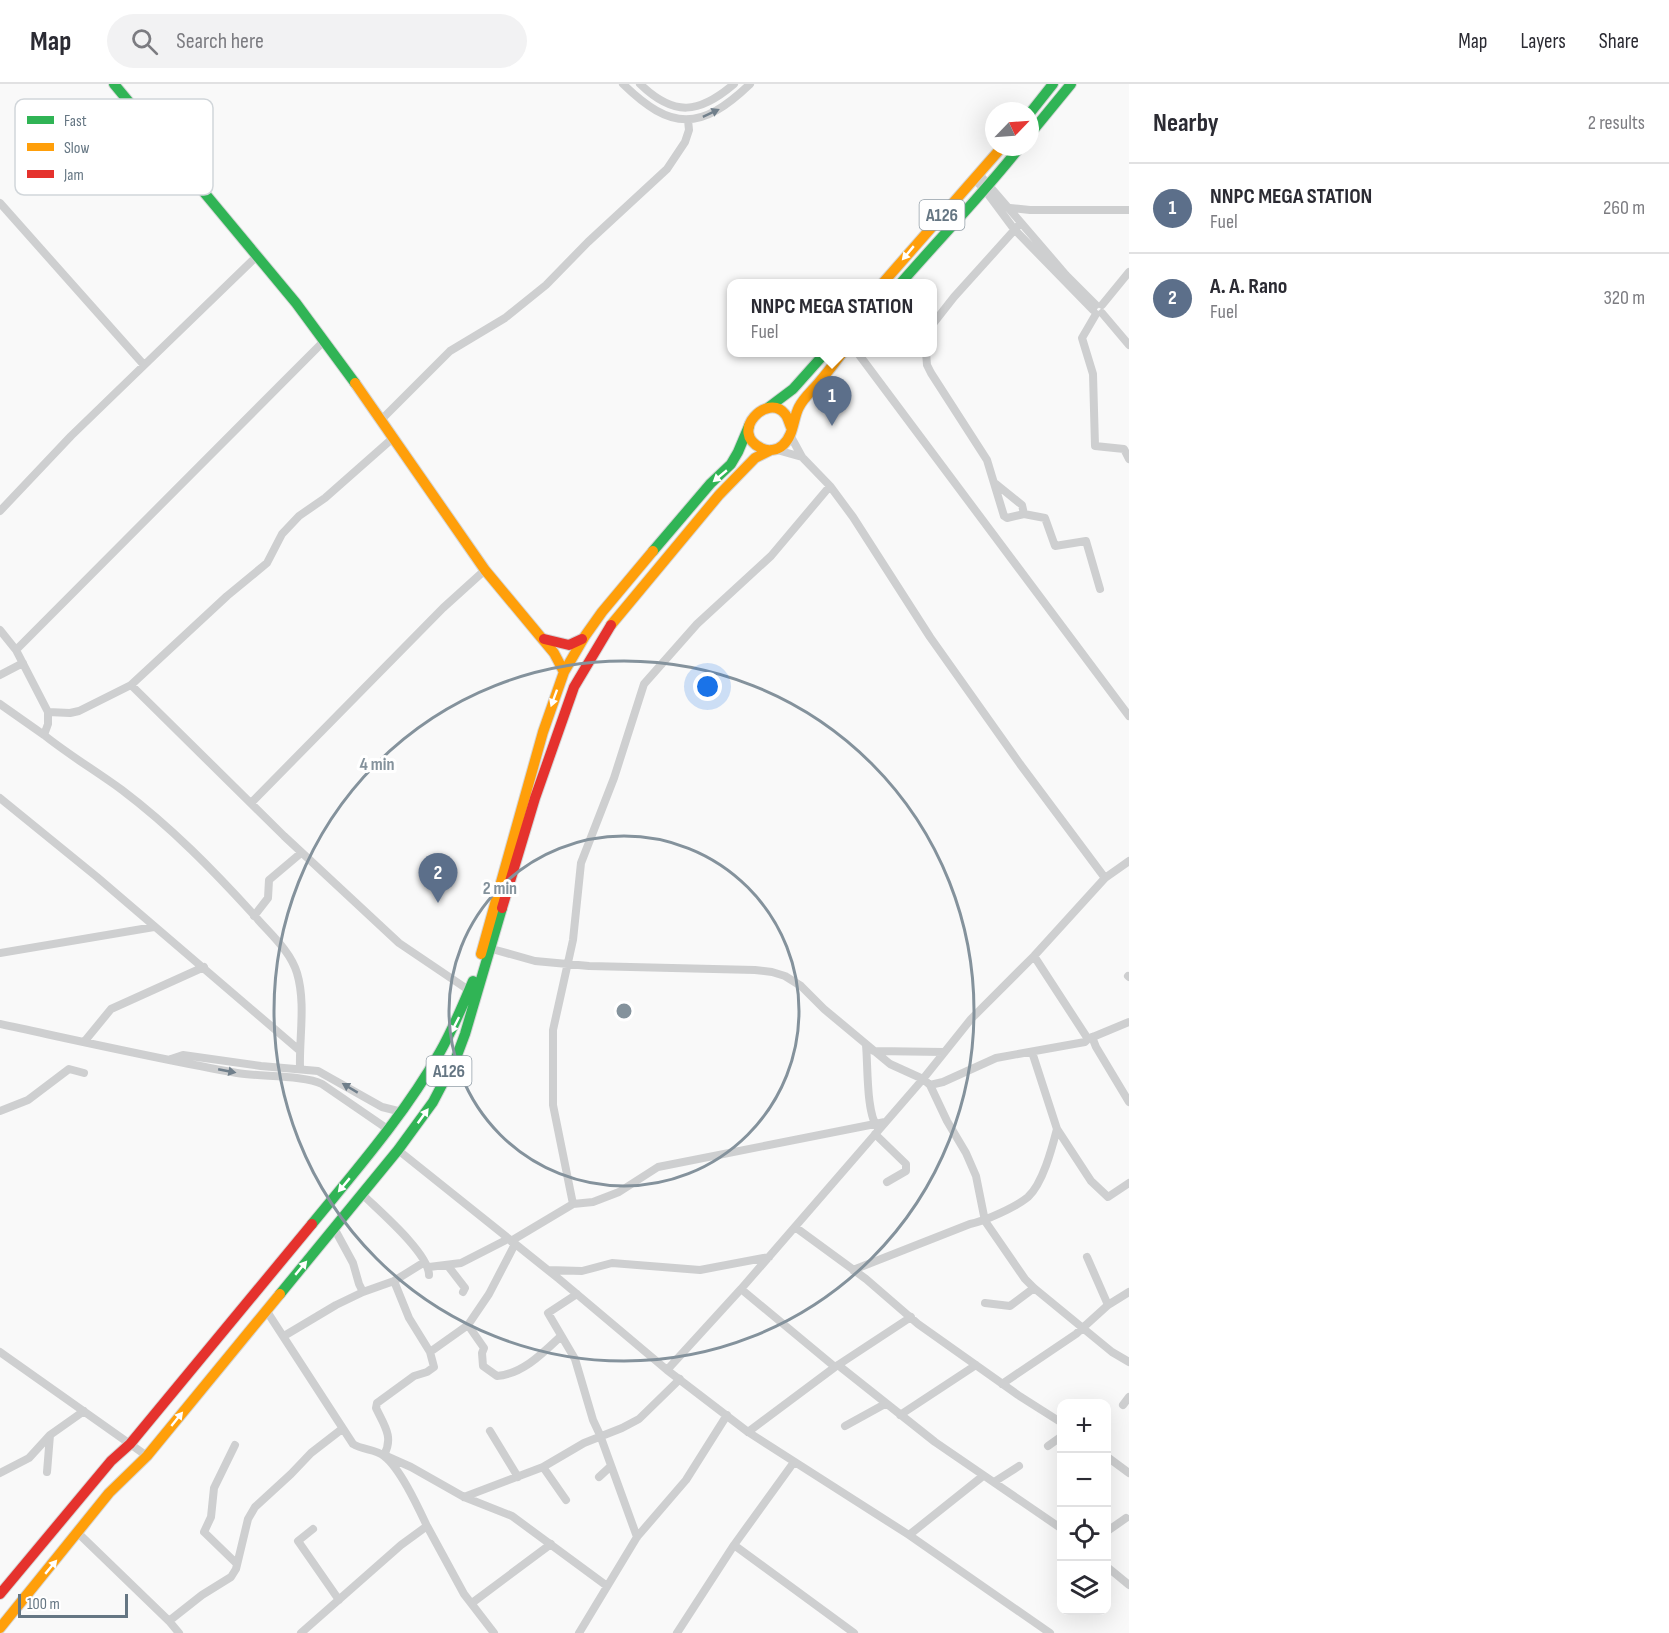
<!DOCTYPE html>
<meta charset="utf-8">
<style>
:root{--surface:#fff;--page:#f2f2f3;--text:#2b2b33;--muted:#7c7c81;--line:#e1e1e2;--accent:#d93025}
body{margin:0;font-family:"Sofia Sans Condensed",sans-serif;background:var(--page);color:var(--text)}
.controls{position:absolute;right:18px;bottom:18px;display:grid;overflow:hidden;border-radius:12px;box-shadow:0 6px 24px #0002}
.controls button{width:54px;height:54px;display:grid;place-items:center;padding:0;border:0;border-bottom:2px solid var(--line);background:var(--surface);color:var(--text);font:30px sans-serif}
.compass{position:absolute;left:985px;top:18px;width:54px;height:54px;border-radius:50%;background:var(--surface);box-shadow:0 6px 24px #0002;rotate:65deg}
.scale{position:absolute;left:18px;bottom:15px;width:110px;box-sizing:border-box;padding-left:6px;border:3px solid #657683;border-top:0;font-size:16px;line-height:21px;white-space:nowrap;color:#657683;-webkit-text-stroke:4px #fff;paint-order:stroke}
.you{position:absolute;left:708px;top:603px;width:21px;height:21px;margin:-15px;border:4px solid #fff;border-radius:50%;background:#1a73e8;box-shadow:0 0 0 9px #1a73e833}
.badge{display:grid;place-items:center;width:39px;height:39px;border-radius:50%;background:var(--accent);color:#fff;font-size:20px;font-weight:700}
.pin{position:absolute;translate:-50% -50px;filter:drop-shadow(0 2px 3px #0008)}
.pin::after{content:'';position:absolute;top:32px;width:21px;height:18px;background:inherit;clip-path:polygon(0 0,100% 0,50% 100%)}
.popup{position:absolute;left:727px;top:195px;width:210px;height:78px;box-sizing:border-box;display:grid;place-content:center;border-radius:12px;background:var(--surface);filter:drop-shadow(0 2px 4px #0005);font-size:20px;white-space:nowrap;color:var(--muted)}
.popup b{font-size:22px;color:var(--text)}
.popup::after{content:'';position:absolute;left:50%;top:100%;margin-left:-12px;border:12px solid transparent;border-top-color:var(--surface)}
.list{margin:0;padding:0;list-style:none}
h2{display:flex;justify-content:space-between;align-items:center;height:78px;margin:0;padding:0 24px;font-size:26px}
h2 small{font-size:20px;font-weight:400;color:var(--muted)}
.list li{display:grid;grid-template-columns:39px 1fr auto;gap:18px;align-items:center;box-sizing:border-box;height:90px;padding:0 24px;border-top:2px solid var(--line)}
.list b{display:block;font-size:22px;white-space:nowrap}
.list p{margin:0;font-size:20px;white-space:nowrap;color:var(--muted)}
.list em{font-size:20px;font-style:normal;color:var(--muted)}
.icon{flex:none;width:33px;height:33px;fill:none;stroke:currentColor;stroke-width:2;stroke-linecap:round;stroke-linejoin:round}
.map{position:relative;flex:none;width:1129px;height:1549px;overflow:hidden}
header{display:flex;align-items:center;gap:36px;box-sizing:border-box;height:84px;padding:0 30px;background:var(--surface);border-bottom:2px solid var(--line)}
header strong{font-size:28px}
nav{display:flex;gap:33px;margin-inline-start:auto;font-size:21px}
.search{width:420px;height:54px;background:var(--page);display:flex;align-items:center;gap:15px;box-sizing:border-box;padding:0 21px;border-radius:33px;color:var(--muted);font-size:22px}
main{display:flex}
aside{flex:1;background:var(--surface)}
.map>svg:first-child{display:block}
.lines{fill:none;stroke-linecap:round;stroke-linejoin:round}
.fast-casing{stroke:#d5d6d7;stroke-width:12}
.slow-casing{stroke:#d5d6d7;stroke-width:12}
.jam-casing{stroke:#d5d6d7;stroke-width:12}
.street{stroke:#cecfd0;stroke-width:8}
.fast{stroke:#30b455;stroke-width:10}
.slow{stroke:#ff9f0a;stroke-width:10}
.jam{stroke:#e5322d;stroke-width:10}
.oneway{fill:#707f8b}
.oneway2{fill:#fff}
.ring{fill:none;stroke:#84929c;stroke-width:3}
.labels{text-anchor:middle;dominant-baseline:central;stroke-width:6;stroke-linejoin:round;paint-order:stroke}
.shield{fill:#fff;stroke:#939fa8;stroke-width:1.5}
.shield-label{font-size:18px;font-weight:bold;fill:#657683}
.key{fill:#fff;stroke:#d1d6da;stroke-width:1.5}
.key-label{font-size:16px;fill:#657683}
.centre{fill:#84929c;stroke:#fff;stroke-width:3}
.ring-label{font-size:18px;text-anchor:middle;font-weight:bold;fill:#84929c;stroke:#fff;stroke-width:6;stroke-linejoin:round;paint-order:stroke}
</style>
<header>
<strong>Map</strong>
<div class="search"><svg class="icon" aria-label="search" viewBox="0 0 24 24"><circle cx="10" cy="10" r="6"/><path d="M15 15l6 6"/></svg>Search here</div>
<nav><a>Map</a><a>Layers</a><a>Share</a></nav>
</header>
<main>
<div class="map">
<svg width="1129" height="1549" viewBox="0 0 1129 1549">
<rect width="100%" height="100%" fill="#f9f9f9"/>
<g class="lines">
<defs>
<path id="fast" d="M114,0L296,219L355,299
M1030,29L1053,0
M1030,50L1071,0
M900,200C940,154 982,111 1020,63
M769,323L793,305L826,268
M653,467L711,399L731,380L738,368L749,342
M312,1140C357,1085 405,1030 440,968C453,945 463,921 473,897
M280,1210L398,1066L433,1018L456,974L465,950L502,824"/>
<path id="slow" d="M882,200L1002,63
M355,299L485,486L554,569L564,588
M791,343C789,339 788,333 785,330C768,308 728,348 761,364C768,368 778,366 783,361C794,351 793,334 799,323C804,313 813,306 820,297C828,288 835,278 843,268
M611,541L719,411L755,374L771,366
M481,870L543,648L564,588L585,552L602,528L653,467
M0,1544L109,1409L147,1372L280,1210"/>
<path id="jam" d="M544,555L569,561L582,555
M502,824L535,714L574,603L611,541
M0,1510L111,1377L130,1360L312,1140"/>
</defs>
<use href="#fast" class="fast-casing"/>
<use href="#slow" class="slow-casing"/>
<use href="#jam" class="jam-casing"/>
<path class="street" d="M623,0C671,47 701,47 750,0
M640,0C674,33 699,30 734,0
M980,91L1066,191L1096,221
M975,96L985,106L1014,145L1093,226
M0,119L144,281
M1010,124L1030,126H1129
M1102,221L1129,188
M1102,229L1129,261
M1096,230L1082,254L1093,290L1095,362L1124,365L1129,375
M932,241L954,213L1018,142
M857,268L1129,632
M926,268L927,281L931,289L987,376L1004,432L1007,434L1024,430L1022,421L996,400
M381,336L450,267L505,234L546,201L588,158L667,85L685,58L689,46L688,36
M790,351L802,373L830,402L853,433L930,553L1020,680L1105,794
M777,366L802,373
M0,427L71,352L257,172
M1024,430L1045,434L1055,462L1086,457L1100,505
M0,546L16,566L48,628V640L44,651C69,671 96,687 122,706C171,743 213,786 254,831C269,849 290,866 297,889C306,919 299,954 300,984
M16,566L324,257
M0,591L23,579
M131,601L284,752L399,859L470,907
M0,620L44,651
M48,628L70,629L79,627L131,601L227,512L267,479L282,450L299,432L325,414L393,354
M0,714L97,793L299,966
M251,719L443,524L485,486
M254,832L268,814L269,796L301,769
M492,865L535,877L589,882L755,886L772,888L785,892L801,902L824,925L890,980L923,995L930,1001L947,1037L966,1069L976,1092L985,1137L1025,1195L1034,1204L1112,1268L1129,1278
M0,869L154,843
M1034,872L1088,955
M1128,892L1129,893
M0,940C79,957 158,975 237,989C260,993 304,991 322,1000L389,1046
M1092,953L1096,963L1129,1018
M84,958L111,925L204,883
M866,961C868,980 866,1031 878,1044
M874,967L944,968
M1032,968L1057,1045L1091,1097L1108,1113L1129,1099
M171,975L183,971L261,982L318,987L382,1023L402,1028
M930,1001L943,998L996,974L1085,958L1088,955L1129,938
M0,1027L28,1016L69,985L84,989
M875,1050L906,1080V1087L887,1098
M398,1066L559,1195L667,1286L748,1348L909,1451L1050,1549
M362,1110C378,1126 429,1169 429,1191
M573,1120L553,1021V946L573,856L581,779L614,694L644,600L697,540L771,472L830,402
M795,1143L866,1195L918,1240L1018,1311L1062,1339
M334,1144L353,1179L359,1200L363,1208
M511,1157L573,1120L593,1118L619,1108L658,1083L885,1038
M1087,1173L1108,1221
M448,1182L465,1204L463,1208
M548,1186L582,1187L612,1179L700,1186L769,1173
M853,1186L970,1140C985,1137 1016,1123 1028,1113C1043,1099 1052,1064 1057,1045
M394,1197L409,1234L430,1268L434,1283L427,1288L414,1292L377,1319L376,1324C384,1341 394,1353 384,1371L411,1383L464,1413L512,1432L607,1502
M741,1205L835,1283
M577,1210L548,1229L575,1275L593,1336L600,1351L637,1453
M985,1219L1010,1222L1034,1204
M266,1226L353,1360C362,1366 376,1365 384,1372C400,1384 418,1423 427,1442L401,1461L301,1549
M468,1241L484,1264L482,1269L483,1282L497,1292C523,1290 544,1268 561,1252
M284,1252L336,1221L363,1208L394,1197L423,1179L429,1183L461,1179L508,1155
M0,1268L147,1372
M430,1268L468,1241L489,1210L515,1160
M838,1281L935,1358L1062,1445
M667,1286L741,1205L923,995L971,935L1034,872L1105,794L1129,777
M1002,1300L1076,1250L1108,1221L1129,1208
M1123,1321L1129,1313
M900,1331L976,1281
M845,1342L885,1320
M490,1347L518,1393
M748,1348L835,1283L911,1233
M50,1351L84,1327
M235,1361L214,1404L211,1433L204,1448L237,1480
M1048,1362L1062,1352
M1106,1372L1129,1389
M794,1378L734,1461L854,1549
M543,1383L566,1416
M0,1389L29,1374L50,1351L47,1388
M599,1393L611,1382
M994,1398L1019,1382
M464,1413L543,1383L584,1359L622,1344L639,1335L680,1295
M427,1442L464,1510L494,1549
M313,1445L298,1457L339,1516
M1106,1448L1126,1434
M78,1449L169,1537L179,1549
M909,1451L983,1392
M1106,1482L1129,1501
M472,1519L551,1460
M169,1537L202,1511L231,1493L236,1485L248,1435L255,1423L291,1390L311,1369L342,1345
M579,1549L637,1453L686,1396L727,1331
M677,1549L734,1461"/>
<use href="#fast" class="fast"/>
<use href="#slow" class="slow"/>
<use href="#jam" class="jam"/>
</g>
<defs><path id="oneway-solid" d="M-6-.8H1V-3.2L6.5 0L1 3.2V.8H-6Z" transform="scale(1.5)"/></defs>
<g class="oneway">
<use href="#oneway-solid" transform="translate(711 29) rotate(-25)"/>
<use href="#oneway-solid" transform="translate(227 987) rotate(11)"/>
<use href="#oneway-solid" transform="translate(350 1004) rotate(-149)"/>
</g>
<g class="oneway2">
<use href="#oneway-solid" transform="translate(908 169) rotate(130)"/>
<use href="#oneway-solid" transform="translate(720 392) rotate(140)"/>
<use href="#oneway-solid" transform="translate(554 614) rotate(110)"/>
<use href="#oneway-solid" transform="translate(455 941) rotate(117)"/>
<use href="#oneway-solid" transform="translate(423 1032) rotate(-54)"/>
<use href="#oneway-solid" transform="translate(344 1101) rotate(130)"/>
<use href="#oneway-solid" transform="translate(301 1184) rotate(-50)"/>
<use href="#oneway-solid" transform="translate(177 1335) rotate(-51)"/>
<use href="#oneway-solid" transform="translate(51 1483) rotate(-50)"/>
</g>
<g class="ring">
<circle cx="624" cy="927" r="175"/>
<circle cx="624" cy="927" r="350"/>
</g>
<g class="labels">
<g class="shield">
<rect x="919.5" y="116" width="45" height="30" rx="4.5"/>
<rect x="426.5" y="972" width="45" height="30" rx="4.5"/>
</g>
<g class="shield-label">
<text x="942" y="131">A126</text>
<text x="449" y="987">A126</text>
</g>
</g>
<rect x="15" y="15" width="198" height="96" rx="9" class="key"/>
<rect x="27" y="32" width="27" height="8" fill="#30b455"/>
<rect x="27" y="59" width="27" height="8" fill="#ff9f0a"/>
<rect x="27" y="86" width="27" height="8" fill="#e5322d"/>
<g class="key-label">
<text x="64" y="42">Fast</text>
<text x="64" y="69">Slow</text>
<text x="64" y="96">Jam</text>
</g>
<circle cx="624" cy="927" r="9" class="centre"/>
<g class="ring-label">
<text x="377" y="686">4 min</text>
<text x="500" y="810">2 min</text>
</g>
</svg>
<div class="controls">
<button>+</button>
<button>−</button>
<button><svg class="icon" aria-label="locate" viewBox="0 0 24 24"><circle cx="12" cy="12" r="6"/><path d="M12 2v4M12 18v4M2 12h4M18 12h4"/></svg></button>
<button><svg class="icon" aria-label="layers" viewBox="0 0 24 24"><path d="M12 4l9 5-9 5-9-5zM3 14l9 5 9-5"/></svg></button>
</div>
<svg class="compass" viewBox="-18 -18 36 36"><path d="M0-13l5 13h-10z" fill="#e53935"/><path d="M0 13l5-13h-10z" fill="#7c7c81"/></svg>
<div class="scale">100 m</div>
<div class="you"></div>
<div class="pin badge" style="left:832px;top:342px;background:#5c6f8a">1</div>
<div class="popup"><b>NNPC MEGA STATION</b>Fuel</div>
<div class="pin badge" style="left:438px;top:819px;background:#5c6f8a">2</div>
</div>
<aside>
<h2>Nearby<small>2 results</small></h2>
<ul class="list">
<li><span class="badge" style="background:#5c6f8a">1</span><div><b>NNPC MEGA STATION</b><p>Fuel</p></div><em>260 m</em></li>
<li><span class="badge" style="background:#5c6f8a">2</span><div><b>A. A. Rano</b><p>Fuel</p></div><em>320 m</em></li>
</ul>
</aside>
</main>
